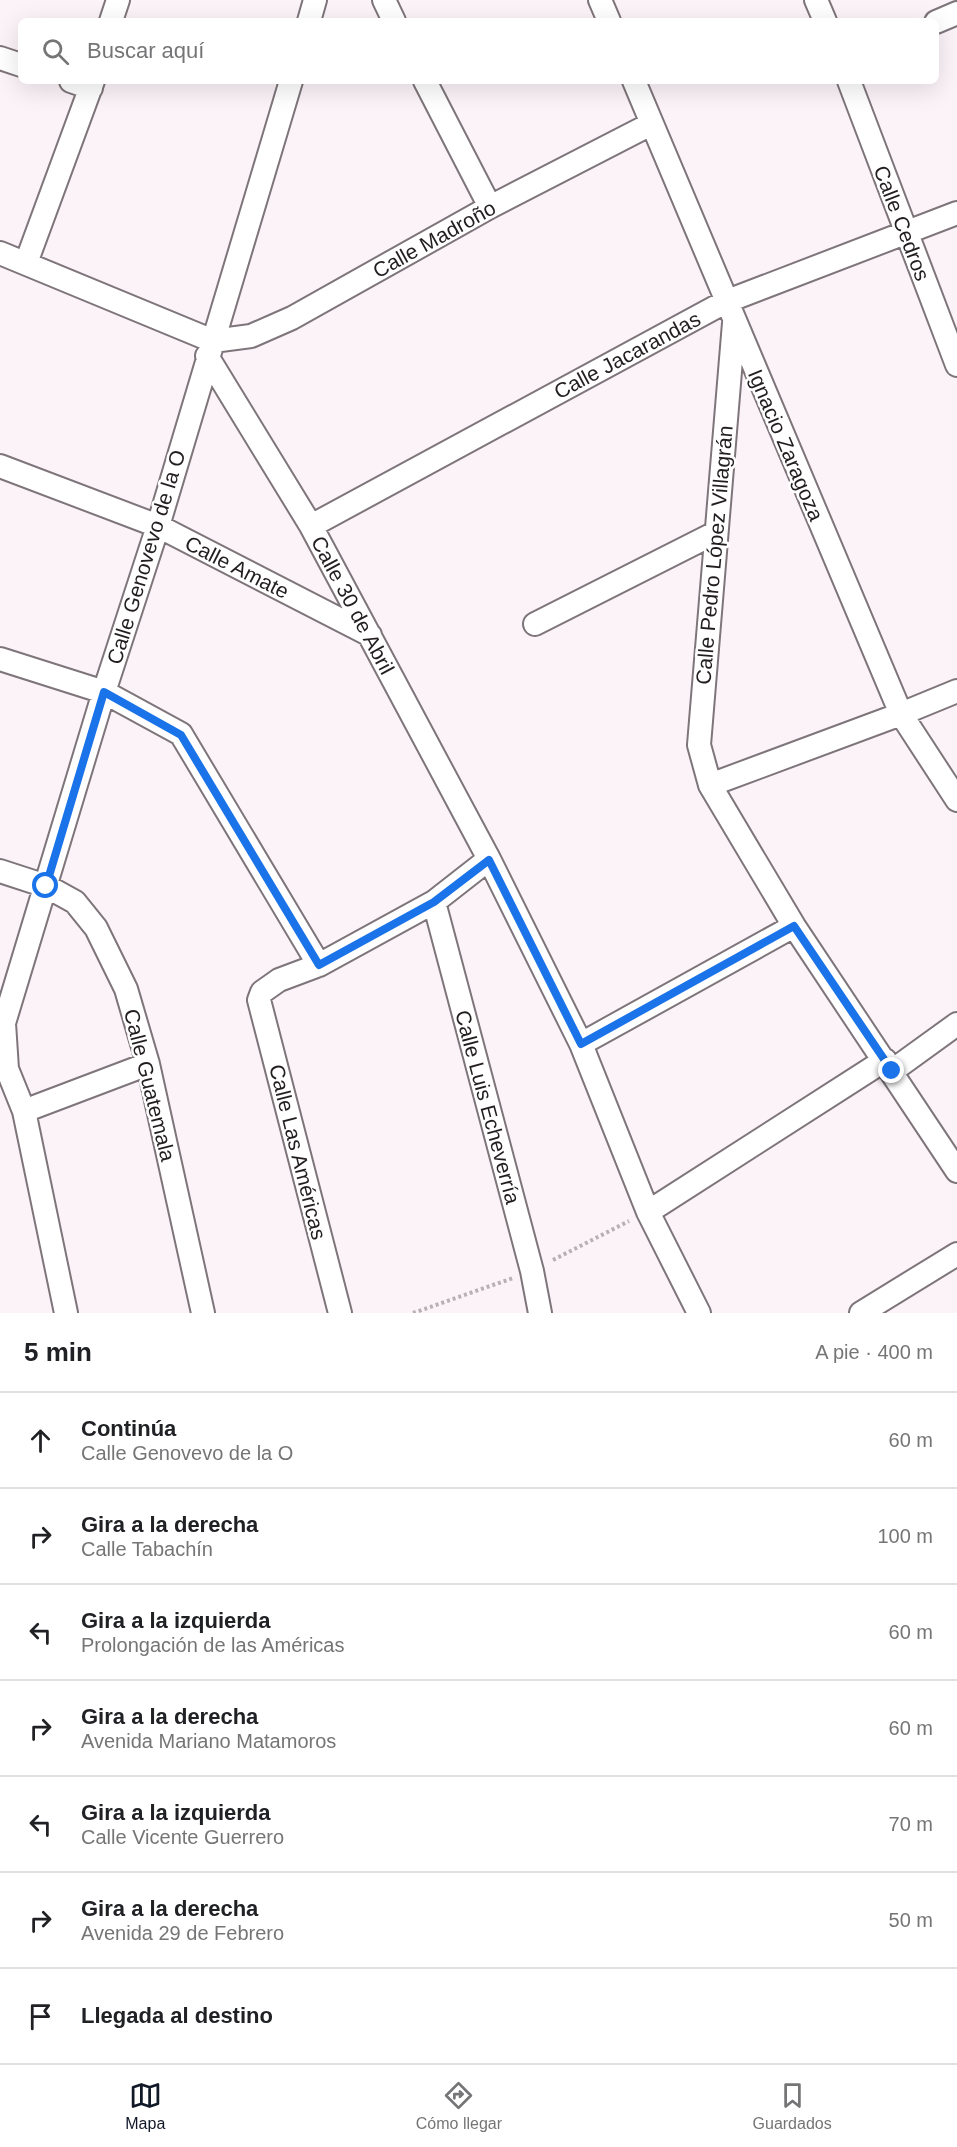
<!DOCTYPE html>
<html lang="es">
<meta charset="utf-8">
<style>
:root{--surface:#fff;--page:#f6f6f6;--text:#202124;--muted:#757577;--line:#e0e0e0;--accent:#111827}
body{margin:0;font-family:Arial,sans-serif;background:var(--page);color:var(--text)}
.stop{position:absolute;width:18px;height:18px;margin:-14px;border:4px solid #1a73e8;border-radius:50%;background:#fff}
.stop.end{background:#1a73e8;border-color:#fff;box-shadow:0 2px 6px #0008}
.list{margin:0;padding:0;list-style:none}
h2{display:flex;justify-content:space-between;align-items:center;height:78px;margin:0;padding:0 24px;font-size:26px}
h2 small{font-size:20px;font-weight:400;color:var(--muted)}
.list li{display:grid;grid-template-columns:39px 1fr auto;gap:18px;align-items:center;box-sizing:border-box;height:96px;padding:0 24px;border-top:2px solid var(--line)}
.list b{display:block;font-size:22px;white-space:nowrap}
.list p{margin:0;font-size:20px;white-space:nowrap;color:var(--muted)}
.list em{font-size:20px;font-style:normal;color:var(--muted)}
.icon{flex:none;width:33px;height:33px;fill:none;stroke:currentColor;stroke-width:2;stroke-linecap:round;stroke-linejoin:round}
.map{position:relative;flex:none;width:957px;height:1313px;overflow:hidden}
.search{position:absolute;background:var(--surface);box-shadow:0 6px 24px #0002;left:18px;right:18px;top:18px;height:66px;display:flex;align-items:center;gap:15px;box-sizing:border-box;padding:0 21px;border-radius:9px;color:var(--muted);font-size:22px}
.sheet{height:750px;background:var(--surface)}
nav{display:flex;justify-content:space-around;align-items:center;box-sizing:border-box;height:84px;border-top:2px solid var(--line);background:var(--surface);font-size:16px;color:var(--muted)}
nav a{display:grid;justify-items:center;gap:3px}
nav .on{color:var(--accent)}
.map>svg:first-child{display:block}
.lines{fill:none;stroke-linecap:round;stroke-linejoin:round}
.street-casing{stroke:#7e757a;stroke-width:26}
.path{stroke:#b7b0b4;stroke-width:4;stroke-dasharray:3 3;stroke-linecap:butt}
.street{stroke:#fff;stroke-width:22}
.route{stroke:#1a73e8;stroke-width:8}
.labels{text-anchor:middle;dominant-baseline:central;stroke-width:5;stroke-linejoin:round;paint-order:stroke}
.street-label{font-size:21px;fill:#221e20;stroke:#fff}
</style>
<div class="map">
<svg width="957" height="1313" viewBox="0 0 957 1313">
<rect width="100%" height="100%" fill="#fcf3f8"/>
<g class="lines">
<defs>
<path id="street" d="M384,0L394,21
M600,0L609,21
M816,0L825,21
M111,21L118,0
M309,21L315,0
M936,22L957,13
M0,58L21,65
M71,81L91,88
M425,81L490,207
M634,81L901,714L957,800
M849,81L957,365
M0,253L213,341L251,336L292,318L490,207L651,124
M26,263L93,81
M734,323L699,745L710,785L794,926L957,1171
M207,356L311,526L489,859L581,1044L648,1212L699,1313
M0,466L158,526L370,635
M311,526L725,302L957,213
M535,624L715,533
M0,659L104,692L181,734L319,965
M710,785L901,714L957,691
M0,871L46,886L75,902L96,928L126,989L148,1064L203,1313
M434,902L532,1271L540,1313
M581,1044L794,926
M892,1071L957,1024
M24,1111L148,1064
M648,1212L885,1060
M66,1313L24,1111L7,1069L4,1023L104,692L158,526L291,81
M340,1313L259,1000L262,992L279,980L319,965L434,902L489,859
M861,1313L957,1254"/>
</defs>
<use href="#street" class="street-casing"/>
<path class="path" d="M553,1260L629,1221
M413,1313L513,1278"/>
<use href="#street" class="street"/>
</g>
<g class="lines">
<path class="route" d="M46,886L104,692L181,735L319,965L434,902L489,860L581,1044L794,926L892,1071"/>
</g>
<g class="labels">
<g class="street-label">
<text transform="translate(902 223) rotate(69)">Calle Cedros</text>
<text transform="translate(434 239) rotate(-29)">Calle Madroño</text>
<text transform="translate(627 355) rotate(-28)">Calle Jacarandas</text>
<text transform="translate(786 445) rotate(67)">Ignacio Zaragoza</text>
<text transform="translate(714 555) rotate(-85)">Calle Pedro López Villagrán</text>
<text transform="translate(146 557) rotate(-73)">Calle Genovevo de la O</text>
<text transform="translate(237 567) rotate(27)">Calle Amate</text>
<text transform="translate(353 605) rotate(62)">Calle 30 de Abril</text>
<text transform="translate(150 1085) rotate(76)">Calle Guatemala</text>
<text transform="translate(488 1107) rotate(75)">Calle Luis Echeverría</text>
<text transform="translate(298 1152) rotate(76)">Calle Las Américas</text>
</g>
</g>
</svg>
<div class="stop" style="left:46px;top:886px"></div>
<div class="stop end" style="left:892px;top:1071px"></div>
<div class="search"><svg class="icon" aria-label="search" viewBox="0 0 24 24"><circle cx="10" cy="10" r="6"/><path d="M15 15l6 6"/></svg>Buscar aquí</div>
</div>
<section class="sheet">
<h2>5 min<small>A pie · 400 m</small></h2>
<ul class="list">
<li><svg class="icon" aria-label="ahead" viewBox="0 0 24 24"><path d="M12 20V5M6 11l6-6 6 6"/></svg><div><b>Continúa</b><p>Calle Genovevo de la O</p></div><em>60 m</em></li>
<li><svg class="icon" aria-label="right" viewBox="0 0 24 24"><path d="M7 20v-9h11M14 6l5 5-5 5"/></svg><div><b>Gira a la derecha</b><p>Calle Tabachín</p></div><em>100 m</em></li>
<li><svg class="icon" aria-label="left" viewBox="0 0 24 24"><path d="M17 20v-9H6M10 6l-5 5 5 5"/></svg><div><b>Gira a la izquierda</b><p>Prolongación de las Américas</p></div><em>60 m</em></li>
<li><svg class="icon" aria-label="right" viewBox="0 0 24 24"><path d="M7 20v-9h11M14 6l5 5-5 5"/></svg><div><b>Gira a la derecha</b><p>Avenida Mariano Matamoros</p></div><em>60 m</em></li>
<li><svg class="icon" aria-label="left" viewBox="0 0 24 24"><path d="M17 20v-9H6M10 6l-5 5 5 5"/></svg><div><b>Gira a la izquierda</b><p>Calle Vicente Guerrero</p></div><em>70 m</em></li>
<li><svg class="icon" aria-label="right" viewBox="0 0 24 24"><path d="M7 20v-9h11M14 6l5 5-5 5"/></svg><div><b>Gira a la derecha</b><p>Avenida 29 de Febrero</p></div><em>50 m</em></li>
<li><svg class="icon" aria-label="arrive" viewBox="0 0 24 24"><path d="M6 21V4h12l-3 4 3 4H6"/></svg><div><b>Llegada al destino</b></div></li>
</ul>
</section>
<nav>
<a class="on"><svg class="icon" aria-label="map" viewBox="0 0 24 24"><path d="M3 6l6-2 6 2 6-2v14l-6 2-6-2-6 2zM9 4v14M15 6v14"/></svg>Mapa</a>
<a><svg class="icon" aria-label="directions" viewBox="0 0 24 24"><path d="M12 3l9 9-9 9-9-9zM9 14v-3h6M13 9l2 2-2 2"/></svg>Cómo llegar</a>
<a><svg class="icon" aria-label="saved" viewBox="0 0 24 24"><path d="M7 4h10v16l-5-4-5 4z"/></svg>Guardados</a>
</nav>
